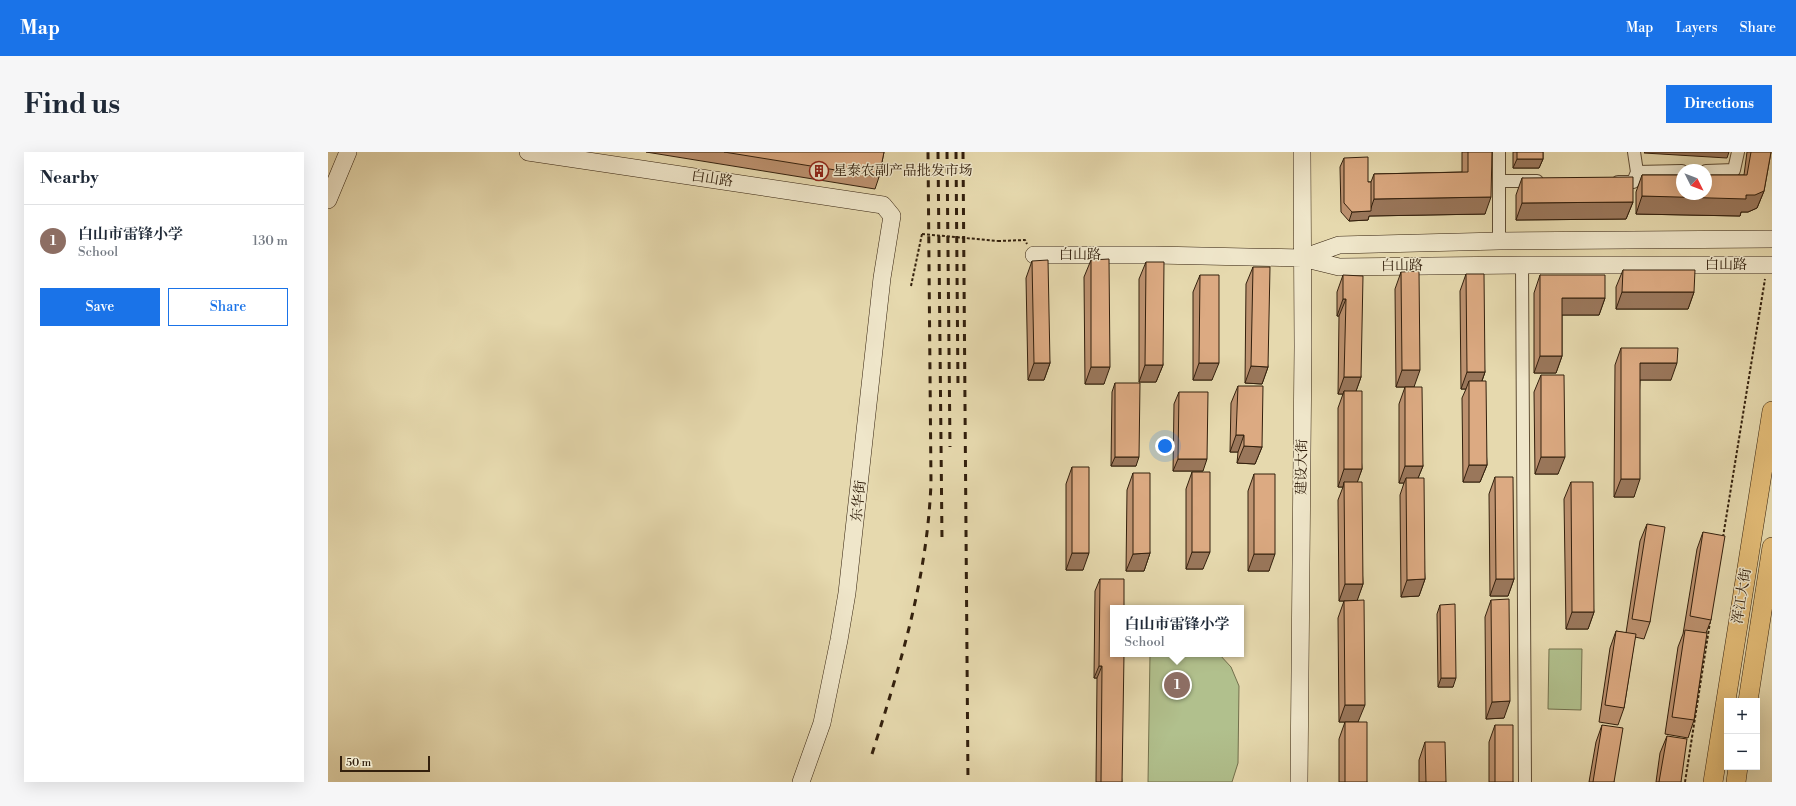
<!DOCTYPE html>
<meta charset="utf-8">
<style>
:root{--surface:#fff;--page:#f6f6f7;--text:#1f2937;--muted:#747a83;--line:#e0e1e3;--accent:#1a73e8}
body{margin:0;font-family:"Libre Bodoni","Noto Serif SC",serif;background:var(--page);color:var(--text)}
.controls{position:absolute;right:12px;bottom:12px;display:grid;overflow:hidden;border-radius:0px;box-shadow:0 4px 16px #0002}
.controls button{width:36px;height:36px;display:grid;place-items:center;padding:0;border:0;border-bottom:1px solid var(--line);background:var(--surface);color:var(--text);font:20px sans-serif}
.compass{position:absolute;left:1348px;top:12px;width:36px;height:36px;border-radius:50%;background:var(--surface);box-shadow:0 4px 16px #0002;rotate:132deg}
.scale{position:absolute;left:12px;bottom:10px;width:90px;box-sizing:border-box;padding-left:4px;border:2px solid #33200d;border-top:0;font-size:11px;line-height:14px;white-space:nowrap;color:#33200d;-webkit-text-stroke:3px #efe6ca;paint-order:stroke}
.you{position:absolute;left:837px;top:294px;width:14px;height:14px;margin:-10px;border:3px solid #fff;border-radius:50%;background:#1a73e8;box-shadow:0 0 0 6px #1a73e833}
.badge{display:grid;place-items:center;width:26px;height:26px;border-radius:50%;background:var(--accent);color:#fff;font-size:13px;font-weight:700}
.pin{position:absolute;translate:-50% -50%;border:2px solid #fff;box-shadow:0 1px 4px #0006}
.popup{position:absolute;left:782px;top:453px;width:134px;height:52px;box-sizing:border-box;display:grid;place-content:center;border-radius:0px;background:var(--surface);filter:drop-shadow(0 1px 3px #0005);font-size:13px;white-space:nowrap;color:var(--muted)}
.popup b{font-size:15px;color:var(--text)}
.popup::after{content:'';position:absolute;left:50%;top:100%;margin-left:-8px;border:8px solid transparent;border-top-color:var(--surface)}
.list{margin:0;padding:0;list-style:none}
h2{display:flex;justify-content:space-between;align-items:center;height:52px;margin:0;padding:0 16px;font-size:17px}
h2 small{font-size:13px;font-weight:400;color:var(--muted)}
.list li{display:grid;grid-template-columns:26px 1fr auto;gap:12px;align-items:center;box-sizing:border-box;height:72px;padding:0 16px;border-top:1px solid var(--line)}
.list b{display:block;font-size:15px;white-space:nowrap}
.list p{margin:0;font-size:13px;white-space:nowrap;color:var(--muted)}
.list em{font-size:13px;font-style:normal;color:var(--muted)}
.actions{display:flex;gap:8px;padding:12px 16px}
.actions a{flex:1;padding:9px 0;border:1px solid var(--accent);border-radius:0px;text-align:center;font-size:14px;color:var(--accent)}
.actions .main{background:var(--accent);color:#fff}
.map{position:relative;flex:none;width:1444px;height:630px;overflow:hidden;border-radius:0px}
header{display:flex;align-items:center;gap:24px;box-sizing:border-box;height:56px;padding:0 20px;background:var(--accent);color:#fff}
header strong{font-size:19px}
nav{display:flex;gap:22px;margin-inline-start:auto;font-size:14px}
.intro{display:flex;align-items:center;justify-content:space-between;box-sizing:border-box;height:96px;padding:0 24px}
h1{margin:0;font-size:28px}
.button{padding:10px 18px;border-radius:0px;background:var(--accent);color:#fff;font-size:14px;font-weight:700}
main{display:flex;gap:24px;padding:0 24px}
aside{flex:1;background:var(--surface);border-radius:0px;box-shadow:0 4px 16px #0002}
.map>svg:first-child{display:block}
.green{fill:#b1c08d;stroke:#72704d}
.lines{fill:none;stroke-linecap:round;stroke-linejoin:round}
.street-casing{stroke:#604e35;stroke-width:14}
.secondary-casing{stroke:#33200d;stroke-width:18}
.primary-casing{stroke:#33200d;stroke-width:20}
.path{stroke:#33200d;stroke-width:2;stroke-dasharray:3 2;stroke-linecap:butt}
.street{stroke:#efe6ca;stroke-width:12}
.secondary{stroke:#efe6ca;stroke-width:17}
.primary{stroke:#e3bc77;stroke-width:19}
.rail{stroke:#33200d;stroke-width:3;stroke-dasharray:7 7;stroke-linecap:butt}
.path-bridge{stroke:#33200d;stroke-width:2;stroke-dasharray:3 2;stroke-linecap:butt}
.wall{fill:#bd9270;stroke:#33200d}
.shaded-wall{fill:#9a775b;stroke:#33200d}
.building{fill:#dcaa82;stroke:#33200d}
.labels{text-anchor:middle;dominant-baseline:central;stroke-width:3;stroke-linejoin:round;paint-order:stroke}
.poi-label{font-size:14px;fill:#33200d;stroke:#efe6ca;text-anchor:start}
.street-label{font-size:14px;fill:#33200d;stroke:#efe6ca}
</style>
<header>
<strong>Map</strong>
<nav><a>Map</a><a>Layers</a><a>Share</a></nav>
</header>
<div class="intro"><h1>Find us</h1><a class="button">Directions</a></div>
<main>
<aside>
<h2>Nearby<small></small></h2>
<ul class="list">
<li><span class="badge" style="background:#8d6e63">1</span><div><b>白山市雷锋小学</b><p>School</p></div><em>130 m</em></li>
</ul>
<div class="actions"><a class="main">Save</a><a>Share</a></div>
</aside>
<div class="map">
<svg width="1444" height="630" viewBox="0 0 1444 630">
<rect width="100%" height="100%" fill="#e6d9ae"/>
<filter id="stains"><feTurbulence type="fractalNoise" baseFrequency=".005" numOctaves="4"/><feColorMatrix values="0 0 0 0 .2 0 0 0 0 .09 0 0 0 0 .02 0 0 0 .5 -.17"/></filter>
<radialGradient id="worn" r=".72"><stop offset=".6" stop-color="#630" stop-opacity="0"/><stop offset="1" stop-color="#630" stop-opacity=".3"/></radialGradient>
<path class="green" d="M1221,497H1254L1253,558L1220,557Z
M822,502H891L903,515L911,534L910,611L904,630H820Z"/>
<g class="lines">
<defs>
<path id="street" d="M1306,0L1309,20
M1378,19L1406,18L1410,0
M1171,29H1209
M1290,30H1305L1309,20L1354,19
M1171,89V0
M1194,113L1197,630"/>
<path id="secondary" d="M200,0L555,53L564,64L554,126L519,441L511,488L494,571L473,630
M0,48L20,0
M706,103H827L974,106L1011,115L1194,113H1444
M974,106L1011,93L1171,89L1444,87
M971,630L975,194L974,0"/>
<path id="primary" d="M1420,549L1444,395
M1385,630L1444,259
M1408,630L1410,615"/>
</defs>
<use href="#street" class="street-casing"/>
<use href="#secondary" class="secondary-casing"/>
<use href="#primary" class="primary-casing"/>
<path class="path" d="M670,89L697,88L699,92
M583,134L594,82
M1395,385L1437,127
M1357,630L1382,470"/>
<use href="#street" class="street"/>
<use href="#secondary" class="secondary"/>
<use href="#primary" class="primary"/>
<path class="rail" d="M610,0L614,387
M619,0L622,295
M628,0L630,235
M635,0L640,630
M544,602C573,510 599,428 603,331L600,0"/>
<path class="path-bridge" d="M594,82L670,89"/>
</g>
<path class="wall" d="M318,0H556L551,25L547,37Z
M1134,0H1164L1157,62L1041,64L1040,68L1021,69L1013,60L1012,15L1016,6L1040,30H1043L1046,22L1134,20Z
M1185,0H1215V7L1211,16H1185Z
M1419,0H1443L1436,39L1429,56L1420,60H1413L1412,64L1308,62V40L1314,23H1416Z
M1194,26L1305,50L1298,67L1188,68V43Z
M763,108L776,232H757L756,125Z
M704,109L722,211L716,228H700L698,126Z
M818,110L835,213L828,230H811V127Z
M925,115L940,215L934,232L917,231L918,132Z
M1295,118L1366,140L1360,157H1288V135Z
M1073,120L1086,235H1068L1067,137Z
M1138,122L1157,220L1154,229L1159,313L1152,330H1135L1134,246L1138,237H1133L1132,139Z
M872,123L884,228H865V140Z
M1015,123L1033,225L1028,239L1034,317L1029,330L1035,432L1029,448L1030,570H1011L1010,466L1016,449H1011L1010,348L1015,335H1010V256L1015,242H1010L1011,164H1009V140Z
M1212,123L1277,146L1271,163H1234V204L1228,221H1206V141Z
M1293,196L1343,228H1312L1306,345H1286L1287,213Z
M1213,223L1230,322H1207L1206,240Z
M787,231L808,314H783L784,240Z
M910,234L934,295L927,312L909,311L910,300H902L903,251Z
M1077,235L1095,314L1090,326L1097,427L1091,444L1073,445L1072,343L1076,331H1071V252Z
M851,240L875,319H845L846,252Z
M744,315L755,418H738V332Z
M864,320L875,417H858V337Z
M805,321L822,401L816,419H798L799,338Z
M926,322L941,419H920V339Z
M1167,325L1186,427L1180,444H1162L1161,342Z
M1243,330L1266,460L1260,477H1238L1236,347Z
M1319,372L1322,470L1316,487L1307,485L1296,556L1290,573L1271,570L1282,496L1288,479L1298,481L1312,389Z
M1375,380L1383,468L1378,481L1366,568L1360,586L1337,582L1350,495L1355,482L1369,397Z
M772,427L794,630H768L769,526H766L767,439Z
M1163,448L1176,566L1158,567L1157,465Z
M1112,453L1125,535H1110L1109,462Z
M1017,570L1039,630H1011V587Z
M1167,573L1185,630H1161V590Z
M1274,573L1286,630H1261L1268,590Z
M1339,584L1353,630H1328L1332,601Z
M1097,590L1118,630H1091V608Z"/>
<path class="shaded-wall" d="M1317,0H1401L1399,6L1316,1Z
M1189,7H1215L1211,16H1185Z
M1436,39L1429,56L1420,60H1413L1412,64L1308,62L1314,44L1418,43Z
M1163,45L1157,62L1041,64L1040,68L1021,69L1024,60L1042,59L1046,47Z
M1305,50L1298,67L1188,68L1194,51Z
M1294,140H1366L1360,157H1288Z
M1234,146H1277L1271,163H1228Z
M1015,147H1018L1011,164H1009Z
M1212,204H1234L1228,221H1206Z
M706,211H722L716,228H700Z
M871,211H891L884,228H865Z
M1312,211H1349L1343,228H1306Z
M817,213H835L828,230H811Z
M923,214L940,215L934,232L917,231Z
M763,215H782L776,232H757Z
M1074,218H1092L1086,235H1068Z
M1139,220H1157L1151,237L1141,229L1138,237H1133Z
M1016,225H1033L1027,242L1016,239L1015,242H1010Z
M908,283H916L910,300H902Z
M916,294L934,295L927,312L909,311Z
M787,305H811L808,314H783Z
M1213,305H1237L1230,322H1207Z
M850,307H879L875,319H845Z
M1141,313H1159L1152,330H1135Z
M1077,314H1095L1088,331L1078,326L1076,331H1071Z
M1016,317H1034L1028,334L1016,330L1015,335H1010Z
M1293,327H1312L1306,345H1286Z
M864,400H882L875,417H858Z
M744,401H761L755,418H738Z
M822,401L816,419H798L805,402Z
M926,402H947L941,419H920Z
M1097,427L1091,444L1073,445L1079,428Z
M1168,427H1186L1180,444H1162Z
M1017,432H1035L1029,449H1011Z
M1244,460H1266L1260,477H1238Z
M771,514H774L769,526H766Z
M1113,526H1128L1125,535H1110Z
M1182,549L1176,566L1158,567L1164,550Z
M1017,553H1037L1030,570H1011Z"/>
<path class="building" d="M396,0H556L551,25Z
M1140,0H1164L1163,45L1046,47V22L1140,20Z
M1189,0H1215V7H1189Z
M1423,0H1443L1436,39L1427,43H1418V47L1314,44V23H1354V42H1378V23H1419Z
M1040,5V30H1043V59L1024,60L1016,51V6Z
M1305,25V50L1194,51V26Z
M781,107L782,215H763V108Z
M720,108L722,211H706L704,109Z
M818,110H836L835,213H817Z
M925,115H942L940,215L923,214Z
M1295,118H1367L1366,140H1294Z
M1091,119L1092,218H1074L1073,120Z
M1138,122H1156L1157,220H1139Z
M872,123H891V211H871Z
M1015,123L1035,124L1033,225H1016L1018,147H1015Z
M1212,123H1277V146H1234V204H1212Z
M1293,196H1350L1349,211H1312V327H1293Z
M1213,223H1236L1237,305H1213Z
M1141,229H1158L1159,313H1141Z
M787,231H812L811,305H787Z
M910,234H935L934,295L916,294V283H908Z
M1077,235H1094L1095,314H1077Z
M1016,239H1034V317H1016Z
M851,240H880L879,307H850Z
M744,315H761V401H744Z
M864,320H882V400H864Z
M805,321H822V401L805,402Z
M926,322H947V402H926Z
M1167,325H1185L1186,427H1168Z
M1078,326H1096L1097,427L1079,428Z
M1016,330H1034L1035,432H1017Z
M1243,330H1265L1266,460H1244Z
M1319,372L1337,375L1322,470L1304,467Z
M1375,380L1397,384L1383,468L1362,464Z
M772,427H796V456H785V502H796L794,630H773L774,514H771Z
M1181,447L1182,549L1164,550L1163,448Z
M1036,448L1037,553H1017L1016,449Z
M1127,452L1128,526H1113L1112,453Z
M1357,478L1379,481L1366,568L1344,565Z
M1288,479L1308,482L1296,556L1277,553Z
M1017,570H1039V630H1017Z
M1167,573H1185V630H1167Z
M1274,573L1295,576L1286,630H1265Z
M1339,584L1359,587L1353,630H1331Z
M1097,590H1117L1118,630H1098Z"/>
<defs>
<symbol id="building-ring" viewBox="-11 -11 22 22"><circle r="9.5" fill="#efe6ca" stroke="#8f2418" stroke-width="1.5"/><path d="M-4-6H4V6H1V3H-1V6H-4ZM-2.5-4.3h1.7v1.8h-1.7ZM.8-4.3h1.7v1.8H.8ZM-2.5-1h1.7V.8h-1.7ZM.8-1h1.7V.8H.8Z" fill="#8f2418"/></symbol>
</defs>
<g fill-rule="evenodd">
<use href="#building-ring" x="480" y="8" width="22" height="22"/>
</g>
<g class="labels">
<g class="poi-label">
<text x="505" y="19">星泰农副产品批发市场</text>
</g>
<g class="street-label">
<text transform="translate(384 27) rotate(8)">白山路</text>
<text x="752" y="103">白山路</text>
<text x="1398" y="113">白山路</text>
<text transform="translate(1074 114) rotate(-1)">白山路</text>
<text transform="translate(974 315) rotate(-89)">建设大街</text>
<text transform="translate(531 349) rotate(-84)">东华街</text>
<text transform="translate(1414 444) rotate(-81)">浑江大街</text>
</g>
</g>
<rect width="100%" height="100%" filter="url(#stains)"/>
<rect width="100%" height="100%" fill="url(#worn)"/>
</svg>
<div class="controls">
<button>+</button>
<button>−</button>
</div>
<svg class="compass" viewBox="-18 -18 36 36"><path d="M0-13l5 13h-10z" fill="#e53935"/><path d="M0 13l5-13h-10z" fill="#747a83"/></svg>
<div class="scale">50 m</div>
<div class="you"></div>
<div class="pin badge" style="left:849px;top:533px;background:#8d6e63">1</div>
<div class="popup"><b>白山市雷锋小学</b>School</div>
</div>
</main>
